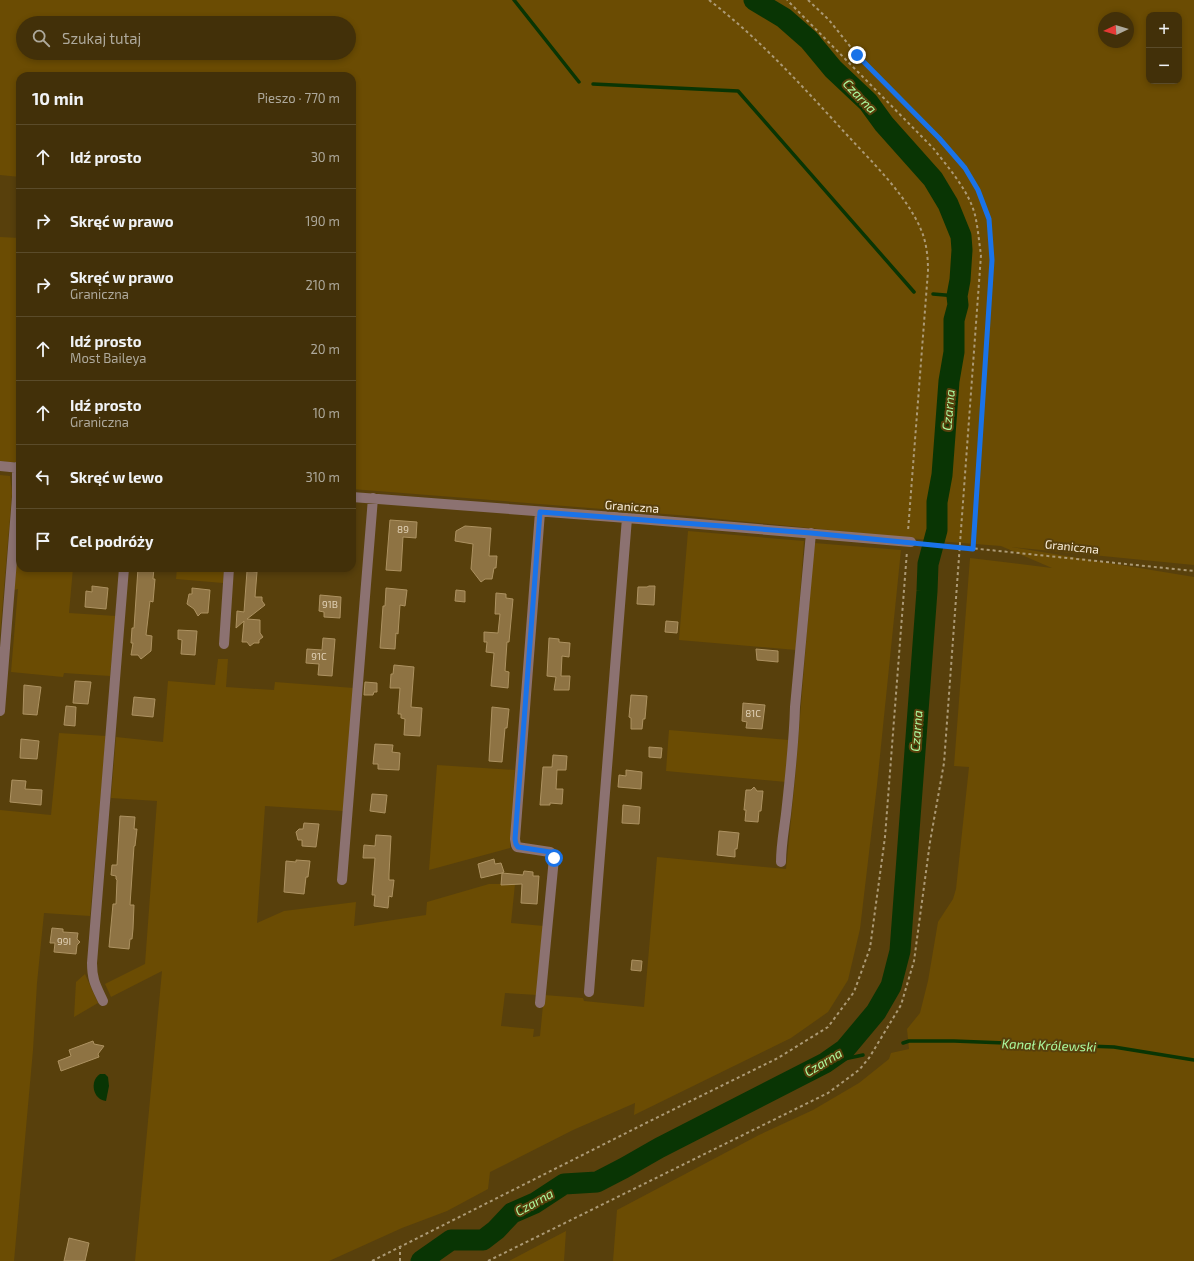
<!DOCTYPE html>
<html lang="pl">
<meta charset="utf-8">
<style>
:root{--surface:#423009;--page:#493812;--text:#f1f3f6;--muted:#aea99c;--line:#5a4b2a}
body{margin:0;font-family:"Exo 2",sans-serif;background:var(--page);color:var(--text)}
.controls{position:absolute;right:12px;top:12px;display:grid;overflow:hidden;border-radius:8px;box-shadow:0 2px 6px #0003}
.controls button{width:36px;height:36px;display:grid;place-items:center;padding:0;border:0;border-bottom:1px solid var(--line);background:var(--surface);color:var(--text);font:20px sans-serif}
.compass{position:absolute;left:1098px;top:12px;width:36px;height:36px;border-radius:50%;background:var(--surface);box-shadow:0 2px 6px #0003;rotate:266deg}
.stop{position:absolute;width:12px;height:12px;margin:-9px;border:3px solid #1a73e8;border-radius:50%;background:#fff}
.stop.end{background:#1a73e8;border-color:#fff;box-shadow:0 1px 4px #0008}
.list{margin:0;padding:0;list-style:none}
h2{display:flex;justify-content:space-between;align-items:center;height:52px;margin:0;padding:0 16px;font-size:17px}
h2 small{font-size:13px;font-weight:400;color:var(--muted)}
.list li{display:grid;grid-template-columns:26px 1fr auto;gap:12px;align-items:center;box-sizing:border-box;height:64px;padding:0 16px;border-top:1px solid var(--line)}
.list b{display:block;font-size:15px;white-space:nowrap}
.list p{margin:0;font-size:13px;white-space:nowrap;color:var(--muted)}
.list em{font-size:13px;font-style:normal;color:var(--muted)}
.icon{flex:none;width:22px;height:22px;fill:none;stroke:currentColor;stroke-width:2;stroke-linecap:round;stroke-linejoin:round}
.map{position:relative;flex:none;width:1194px;height:1261px;overflow:hidden}
.search{position:absolute;background:var(--surface);box-shadow:0 2px 6px #0003;left:16px;top:16px;width:340px;height:44px;display:flex;align-items:center;gap:10px;box-sizing:border-box;padding:0 14px;border-radius:22px;color:var(--muted);font-size:15px}
.panel{position:absolute;background:var(--surface);box-shadow:0 2px 6px #0003;left:16px;top:72px;width:340px;height:500px;border-radius:12px}
.map>svg:first-child{display:block}
.green{fill:#6b4c03;fill-rule:evenodd}
.water{fill:#093504}
.lines{fill:none;stroke-linecap:round;stroke-linejoin:round}
.stream{stroke:#093504;stroke-width:3.5}
.river{stroke:#093504;stroke-width:21}
.building{fill:#8e7343;stroke:#ad9261}
.path{stroke:#ac9a76;stroke-width:2;stroke-dasharray:3 3;stroke-linecap:butt}
.minor{stroke:#8c7271;stroke-width:10}
.route{stroke:#1a73e8;stroke-width:5}
.labels{text-anchor:middle;dominant-baseline:central;stroke-width:4;stroke-linejoin:round;paint-order:stroke}
.number-label{font-size:10px;fill:#e2d2b7}
.street-label{font-size:12px;fill:#fef2de;stroke:#58400c}
.water-label{font-size:13px;font-style:italic;fill:#acfba0;stroke:#58400c}
</style>
<div class="map">
<svg width="1194" height="1261" viewBox="0 0 1194 1261">
<rect width="100%" height="100%" fill="#58400c"/>
<path class="green" d="M0,0H1194V565L1011,547L1194,577V1261H613L617,1210L759,1135L813,1110L859,1083L889,1059L891,1053L909,1049L907,1029L920,1013L928,981L938,922L953,899L956,889L969,767L954,766L970,558L1052,568L1001,546L949,542L690,516L352,489V76H20V177L0,175ZM1149,15H1179V81H1149ZM1104,18H1128V42H1104ZM23,23H349V53H23Z
M0,237L20,238V463L0,461Z
M0,475L10,476L12,493L0,635Z
M688,531L804,541L796,650L679,640Z
M19,533L20,534V568H73L69,613L116,616L110,676L64,673L63,677L11,672L18,589L14,590Z
M814,543L901,550L877,785L860,929L848,980L828,1012L791,1038L634,1115L635,1103L573,1130L490,1172L488,1189L447,1211L402,1228L329,1261H135L162,971L111,997L105,984L145,964L157,801L111,798L116,737L163,742L168,681L215,685L218,659H228L226,687L274,690L275,682L354,688L343,811L265,806L257,923L284,911L356,902L354,926L426,915L427,902L489,884H515L511,923L544,926L538,995L505,993L501,1026L534,1029L533,1037L540,1036L544,995L583,998L584,1001L644,1007L657,857L786,869L795,780Z
M177,568H224L223,583L176,579Z
M669,730L789,740L786,782L666,771Z
M59,733L106,736L90,916L44,913L37,983L33,1050L14,1261H0V810L51,815Z
M437,765L515,770L510,848L429,870Z
M85,974L98,1003L74,1017L76,982Z
M566,1231L564,1261H509Z"/>
<path class="water" d="M100,1074H105L108,1077L109,1086L106,1101C93,1100 89,1081 100,1074Z"/>
<g class="lines">
<path class="stream" d="M514,0L579,82
M593,84L738,91L914,292
M933,294L957,296
M903,1043L909,1041H954L1114,1047L1194,1060
M825,1063L863,1055"/>
<path class="river" d="M421,1261L451,1240H483L496,1230L512,1213L535,1203L564,1184L597,1182L624,1168L659,1148L825,1063L845,1049L876,1012L891,986L900,951L927,591L928,564L937,530V502L942,475L949,381L954,352V320L958,305L957,296L960,280L962,250L961,236L948,204L933,179L884,124L868,102L833,69L809,40L784,18L754,0"/>
</g>
<path class="building" d="M390,520L417,522L416,538L403,537L401,571L386,570Z
M465,526L491,528L489,556H497L496,568H494L492,579H485L481,582L471,569L473,544L455,541L456,531Z
M138,568H154L153,579H155L153,602L150,601L146,635L152,636L151,651L141,659L138,655H131L133,643H131L132,628H134Z
M247,571L257,572L255,597H262V601L265,605L247,619L260,620V633L263,637L259,640V643H254L250,646L247,642H242L244,621L236,628L237,611L244,612Z
M92,586L108,588L106,609L85,607L86,591L92,592Z
M649,586H655L654,605L637,604L638,587H647Z
M192,588L210,590L208,613H201L198,616L194,609L187,604L189,594H192Z
M386,588L407,590L405,606L400,605L398,634L396,633L395,649L380,648L383,606H385Z
M456,590L465,591V602L455,601Z
M496,593L506,594V598L513,599L509,642H507L505,671L509,672L508,688L491,686L494,653L486,652L487,642H484V632L498,633L500,614H495Z
M320,595L341,597L340,618L324,617V612L319,611Z
M666,621L678,622L677,633L665,632Z
M178,630L197,631L195,655L181,654L182,640L178,639Z
M323,638L335,639L332,676L318,675L319,664L306,663L307,649L322,650Z
M549,638L559,639V642L570,643L569,657L562,656L561,676H570L569,690H554L556,677L547,676Z
M756,649L778,651V662L757,660Z
M394,665L414,667L411,707L422,708L420,736L404,735L405,719L401,718V714H398L400,688H390L391,674H393Z
M75,681L91,682L88,704L73,703Z
M365,682L377,683V692H374L373,695H364Z
M24,685L41,687L37,715L23,714Z
M631,695L647,696L645,719H643L642,729H631V718L629,717Z
M134,697L155,699L153,717L132,715Z
M743,703L765,705L762,729L746,728L747,722L742,721Z
M66,706L76,707L75,726L64,725Z
M492,707L509,709L507,728H505L502,762L489,761Z
M21,739L39,741L37,759L20,758Z
M375,744L393,745L392,752L400,753L399,770L378,769V764H373Z
M649,747L662,748L661,758L649,757Z
M553,755L567,756L566,770H557L556,789H563L562,804L550,803V805H540L543,767H552Z
M626,770L642,772L641,789L618,787L619,775L626,776Z
M12,780L26,781L25,789L42,790L41,805L10,802Z
M754,787L757,791H763L761,811H759L758,822L745,821L746,810H744L746,790H751Z
M372,794L387,795L385,813L370,811Z
M623,805L640,807L639,824L622,823Z
M120,816L135,817L134,829H137L135,846H134L130,905H134L133,929L132,939H130L129,949L109,947L113,904H116L117,880L116,879V876L111,875L112,865H117Z
M304,823L319,824L316,847L302,846V840H298L296,832L299,829H303Z
M719,831L739,833L737,849H735V857L717,855Z
M376,835L391,836L389,874V880H394L392,897L389,896L388,908L374,906L375,895H372L375,858H363L364,845L375,846Z
M494,859L495,864L501,863L504,872L502,873L523,875L524,871L533,872V876H539L537,904L521,903L522,884L501,885L502,873L481,878L478,864Z
M296,860L310,861L308,877H306L304,894L284,892L286,861L296,862Z
M52,928L63,929V932L78,933L77,939L80,942L77,945L76,954L54,952L55,943H50Z
M632,960L642,961L641,971L631,970Z
M93,1041L94,1044L104,1046L98,1054L99,1057L61,1071L58,1061L71,1056L69,1050Z
M69,1238L89,1243L85,1261H64Z"/>
<g class="lines">
<path class="path" d="M709,0C761,40 804,88 848,136C874,164 908,197 922,232C927,245 928,259 928,271L908,531
M808,0L829,20L857,55L939,138L965,168L978,190L989,219L992,260L973,549
M921,543L1194,571
M372,1261L648,1122L778,1058L828,1027L854,992L870,948L885,837L907,551
M400,1261V1247
M488,1261L828,1093L859,1070L869,1058L901,1005L914,961L930,842L944,763L981,255C979,242 978,228 975,215C969,191 948,167 933,148L787,0"/>
<path class="minor" d="M0,466L20,468
M352,497L627,518L911,542
M224,644L229,568
M0,711L17,497V467
M781,862C781,846 784,830 786,814C790,778 794,743 795,707L811,533
M342,880L373,498
M589,992L627,518
M103,1001C96,986 92,980 92,963L124,568
M540,1003L554,858L553,854L550,852L517,847L516,845L515,839L540,512"/>
</g>
<g class="lines">
<path class="route" d="M554,858L553,854L550,852L518,847L516,844L515,839L540,512L811,533L973,549L992,260L989,219L978,190L965,168L939,138L857,55"/>
</g>
<g class="labels">
<g class="number-label">
<text x="403" y="529">89</text>
<text x="330" y="604">91B</text>
<text x="319" y="656">91C</text>
<text x="753" y="713">81C</text>
<text x="64" y="941">99I</text>
</g>
<g class="street-label">
<text transform="translate(632 506) rotate(4)">Graniczna</text>
<text transform="translate(1072 546) rotate(6)">Graniczna</text>
</g>
<g class="water-label">
<text transform="translate(860 96) rotate(46)">Czarna</text>
<text transform="translate(948 410) rotate(-85)">Czarna</text>
<text transform="translate(916 731) rotate(-86)">Czarna</text>
<text transform="translate(1049 1045) rotate(2)">Kanał Królewski</text>
<text transform="translate(823 1062) rotate(-31)">Czarna</text>
<text transform="translate(534 1202) rotate(-29)">Czarna</text>
</g>
</g>
</svg>
<div class="controls">
<button>+</button>
<button>−</button>
</div>
<svg class="compass" viewBox="-18 -18 36 36"><path d="M0-13l5 13h-10z" fill="#e53935"/><path d="M0 13l5-13h-10z" fill="#aea99c"/></svg>
<div class="stop" style="left:554px;top:858px"></div>
<div class="stop end" style="left:857px;top:55px"></div>
<div class="search"><svg class="icon" aria-label="search" viewBox="0 0 24 24"><circle cx="10" cy="10" r="6"/><path d="M15 15l6 6"/></svg>Szukaj tutaj</div>
<section class="panel">
<h2>10 min<small>Pieszo · 770 m</small></h2>
<ul class="list">
<li><svg class="icon" aria-label="ahead" viewBox="0 0 24 24"><path d="M12 20V5M6 11l6-6 6 6"/></svg><div><b>Idź prosto</b></div><em>30 m</em></li>
<li><svg class="icon" aria-label="right" viewBox="0 0 24 24"><path d="M7 20v-9h11M14 6l5 5-5 5"/></svg><div><b>Skręć w prawo</b></div><em>190 m</em></li>
<li><svg class="icon" aria-label="right" viewBox="0 0 24 24"><path d="M7 20v-9h11M14 6l5 5-5 5"/></svg><div><b>Skręć w prawo</b><p>Graniczna</p></div><em>210 m</em></li>
<li><svg class="icon" aria-label="ahead" viewBox="0 0 24 24"><path d="M12 20V5M6 11l6-6 6 6"/></svg><div><b>Idź prosto</b><p>Most Baileya</p></div><em>20 m</em></li>
<li><svg class="icon" aria-label="ahead" viewBox="0 0 24 24"><path d="M12 20V5M6 11l6-6 6 6"/></svg><div><b>Idź prosto</b><p>Graniczna</p></div><em>10 m</em></li>
<li><svg class="icon" aria-label="left" viewBox="0 0 24 24"><path d="M17 20v-9H6M10 6l-5 5 5 5"/></svg><div><b>Skręć w lewo</b></div><em>310 m</em></li>
<li><svg class="icon" aria-label="arrive" viewBox="0 0 24 24"><path d="M6 21V4h12l-3 4 3 4H6"/></svg><div><b>Cel podróży</b></div></li>
</ul>
</section>
</div>
